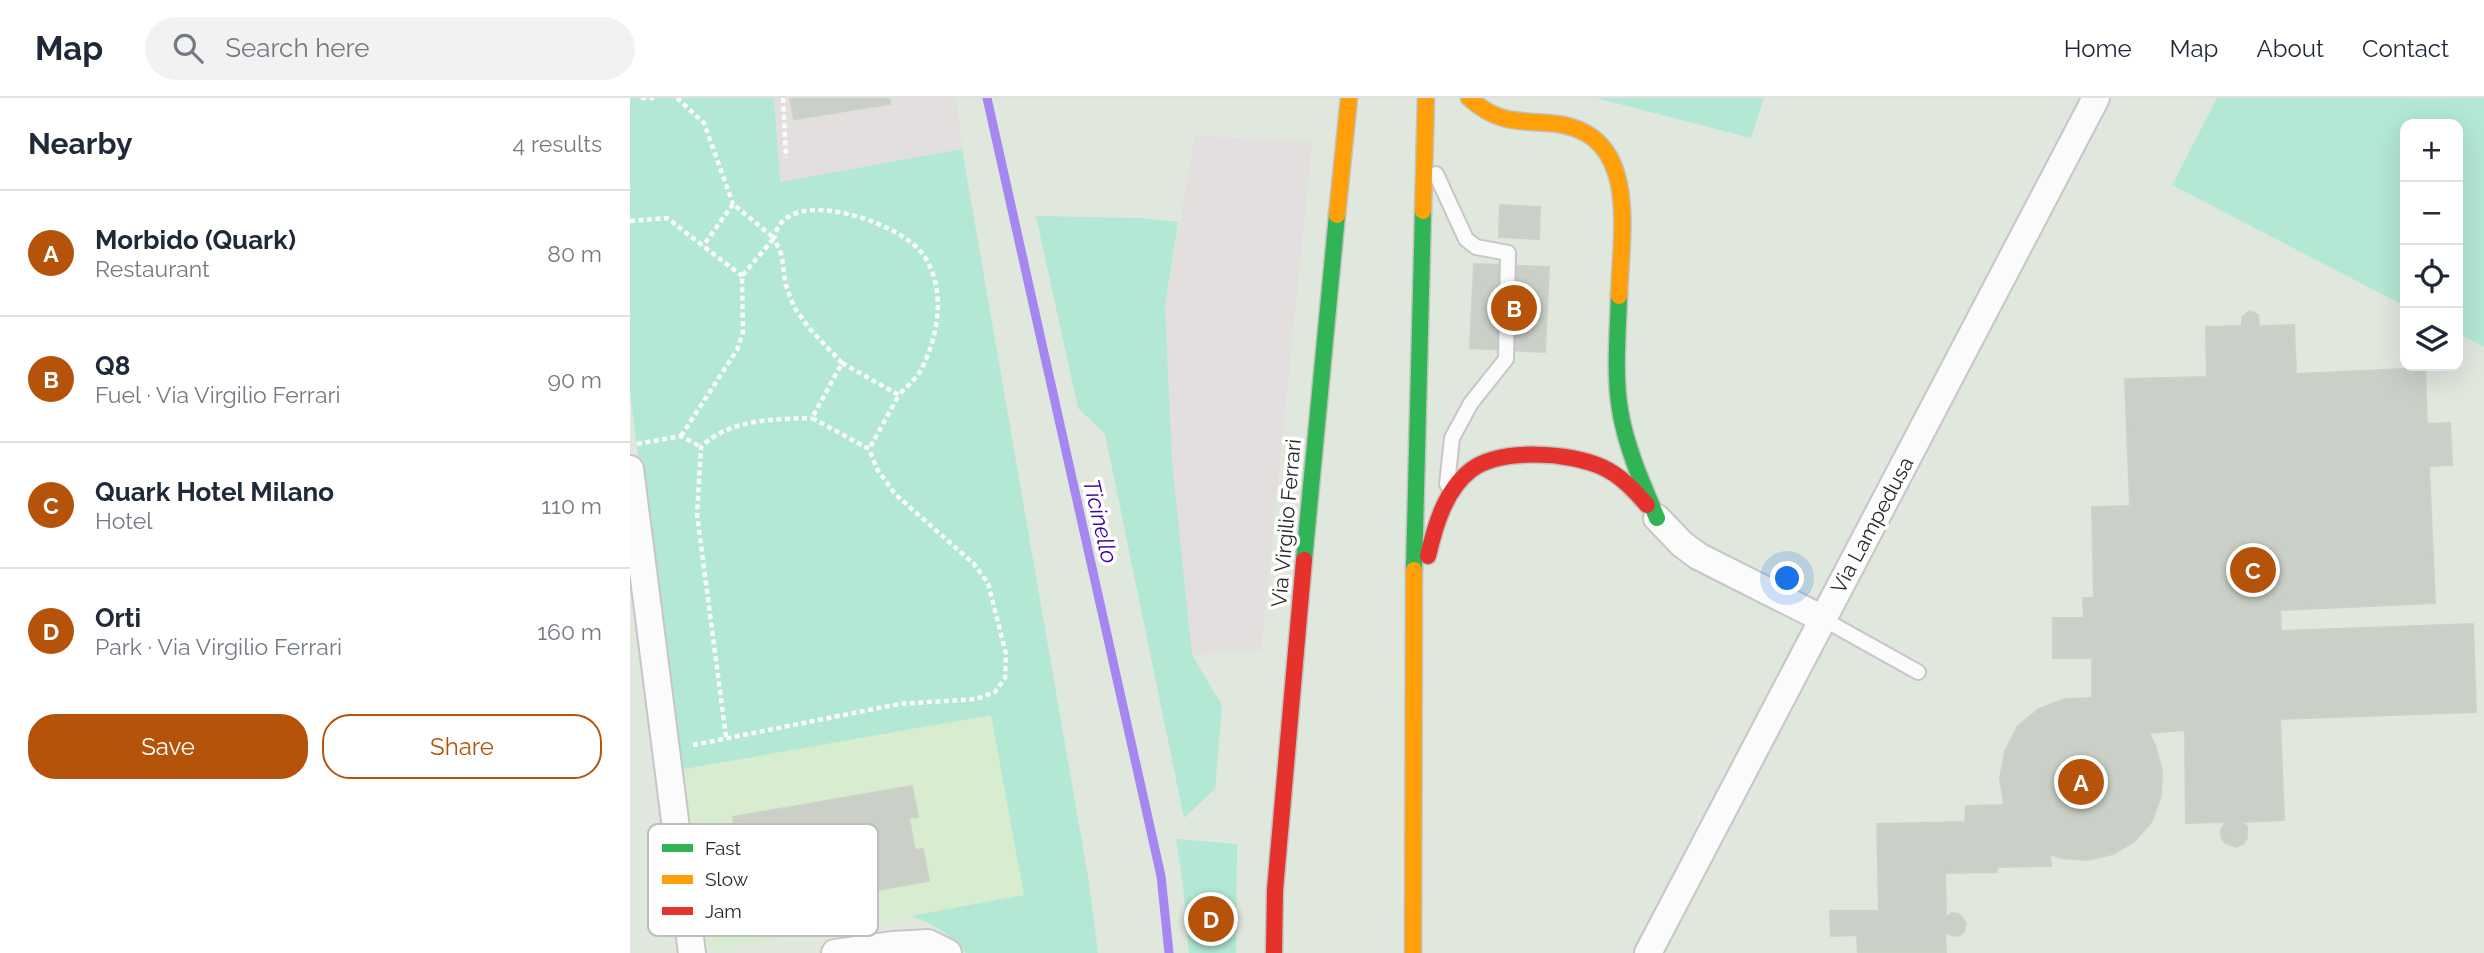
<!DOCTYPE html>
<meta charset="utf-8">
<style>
:root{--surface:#fff;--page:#f2f2f3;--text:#1f2937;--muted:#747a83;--line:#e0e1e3;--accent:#b45309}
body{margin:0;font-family:Raleway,sans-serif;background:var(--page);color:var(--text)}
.controls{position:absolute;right:21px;top:21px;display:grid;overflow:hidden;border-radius:14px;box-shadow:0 7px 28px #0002}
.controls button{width:63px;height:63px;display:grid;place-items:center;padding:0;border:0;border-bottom:2px solid var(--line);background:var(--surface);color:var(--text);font:35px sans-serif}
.you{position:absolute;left:1158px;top:481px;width:24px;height:24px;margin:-18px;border:5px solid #fff;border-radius:50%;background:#1a73e8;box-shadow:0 0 0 10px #1a73e833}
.badge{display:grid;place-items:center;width:46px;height:46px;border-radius:50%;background:var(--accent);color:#fff;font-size:23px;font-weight:700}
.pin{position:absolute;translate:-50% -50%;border:4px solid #fff;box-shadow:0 2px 7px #0006}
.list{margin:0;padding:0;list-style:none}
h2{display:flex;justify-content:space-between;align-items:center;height:91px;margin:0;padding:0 28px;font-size:30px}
h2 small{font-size:23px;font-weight:400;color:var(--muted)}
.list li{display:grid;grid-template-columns:46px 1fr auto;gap:21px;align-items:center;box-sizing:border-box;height:126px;padding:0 28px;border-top:2px solid var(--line)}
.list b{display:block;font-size:26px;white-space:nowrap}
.list p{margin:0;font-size:23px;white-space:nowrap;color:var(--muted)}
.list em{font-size:23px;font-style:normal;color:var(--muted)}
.actions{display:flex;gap:14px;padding:21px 28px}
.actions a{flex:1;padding:16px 0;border:2px solid var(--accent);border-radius:28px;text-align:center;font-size:24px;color:var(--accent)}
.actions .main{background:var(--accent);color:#fff}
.icon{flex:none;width:38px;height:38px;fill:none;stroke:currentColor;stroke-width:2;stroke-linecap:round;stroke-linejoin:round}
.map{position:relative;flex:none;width:1854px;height:855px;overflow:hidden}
header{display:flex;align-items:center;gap:42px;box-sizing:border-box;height:98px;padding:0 35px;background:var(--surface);border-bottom:2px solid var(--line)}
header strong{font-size:33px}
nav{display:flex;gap:38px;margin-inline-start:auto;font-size:24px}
.search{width:490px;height:63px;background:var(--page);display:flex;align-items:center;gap:18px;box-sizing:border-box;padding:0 24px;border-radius:38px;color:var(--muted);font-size:26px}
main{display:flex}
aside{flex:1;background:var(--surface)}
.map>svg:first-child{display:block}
.industrial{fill:#e2dfde}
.education{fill:#d8eccf}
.green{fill:#b2e8d4}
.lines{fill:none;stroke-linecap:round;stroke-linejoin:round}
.stream{stroke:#a687f1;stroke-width:9}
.building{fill:#cacfc7;stroke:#ccd2c8;stroke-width:2}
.lane-casing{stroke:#c7c6c6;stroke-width:18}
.street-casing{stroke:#c7c6c6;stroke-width:30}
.fast-casing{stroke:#c1c3bf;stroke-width:19}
.slow-casing{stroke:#c1c3bf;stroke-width:19}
.jam-casing{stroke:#c1c3bf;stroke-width:19}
.path{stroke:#fafbfa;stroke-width:4.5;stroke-dasharray:5 3.5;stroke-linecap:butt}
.lane{stroke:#fafbfa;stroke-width:14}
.street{stroke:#fafbfa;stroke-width:26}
.fast{stroke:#30b455;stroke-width:16}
.slow{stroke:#ff9f0a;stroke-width:16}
.jam{stroke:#e5322d;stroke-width:16}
.labels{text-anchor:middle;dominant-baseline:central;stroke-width:7;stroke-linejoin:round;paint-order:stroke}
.street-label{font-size:21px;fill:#282828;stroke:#fff}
.water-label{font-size:23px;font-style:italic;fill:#3e00a3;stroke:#fff}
.key{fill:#fff;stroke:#bebebe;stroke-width:2}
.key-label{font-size:19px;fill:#282828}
</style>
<header>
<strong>Map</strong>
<div class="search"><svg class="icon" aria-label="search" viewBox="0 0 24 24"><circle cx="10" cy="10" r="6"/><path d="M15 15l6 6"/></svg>Search here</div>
<nav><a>Home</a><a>Map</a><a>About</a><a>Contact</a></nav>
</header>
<main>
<aside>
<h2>Nearby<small>4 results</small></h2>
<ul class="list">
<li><span class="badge">A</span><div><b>Morbido (Quark)</b><p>Restaurant</p></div><em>80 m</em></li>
<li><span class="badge">B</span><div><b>Q8</b><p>Fuel · Via Virgilio Ferrari</p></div><em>90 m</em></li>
<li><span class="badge">C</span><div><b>Quark Hotel Milano</b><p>Hotel</p></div><em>110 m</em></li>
<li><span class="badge">D</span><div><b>Orti</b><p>Park · Via Virgilio Ferrari</p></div><em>160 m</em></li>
</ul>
<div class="actions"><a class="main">Save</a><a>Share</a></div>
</aside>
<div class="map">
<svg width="1854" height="855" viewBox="0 0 1854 855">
<rect width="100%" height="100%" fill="#e0e7dc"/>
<path class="industrial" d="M144,0H326L332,51L149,84Z
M565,38L682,44L631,552L562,557L542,363L535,208Z"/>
<path class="education" d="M361,617L394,797L281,818L80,852L48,672Z"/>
<path class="green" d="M0,0H144L150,84L332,51L459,785L468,855H336C322,836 303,826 281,818L394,797L361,617L48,672L0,294Z
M966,0H1134L1121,40Z
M1587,0H1854V249L1828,235V26H1775V208L1542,87Z
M406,118L509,120L548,124L535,208L542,363L562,557L592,607L585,691L554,720L475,336L448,310Z
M546,741L607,746L606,855H559L553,787Z"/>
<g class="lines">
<path class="stream" d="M357,0L531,778L539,855"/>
</g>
<path class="building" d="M160,0H260V6L164,21Z
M870,107L910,109L909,141L869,139Z
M844,166L919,169L915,254L840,250Z
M1620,213L1628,217L1629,228L1664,227L1666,276L1795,270L1797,326L1820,325L1822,367L1799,368L1805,505L1650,512L1651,533L1843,526L1846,614L1650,621L1654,722L1612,724L1617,729V740L1613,746L1606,749L1595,745L1591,739V732L1596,724L1556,725L1555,632L1519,635L1525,647L1532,672L1531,698L1522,723L1505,743L1483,756L1457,762L1431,760L1420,756L1421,768L1367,769V774L1315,775L1316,819L1322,815L1329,816L1336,825L1334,834L1328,838L1321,837L1315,834L1316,855H1228L1227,837L1201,838L1200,813H1249L1247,726L1335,724L1336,708L1374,707L1370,680L1375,653L1388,628L1409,611L1435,601L1462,600V560H1423V520H1454L1453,500H1464L1462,409L1500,408L1495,281L1577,279L1576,229L1612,228V219Z
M282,688L288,719L279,720L285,752L293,751L299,783L119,814L114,783L122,782L116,749L109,751L103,719Z"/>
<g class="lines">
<defs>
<path id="lane" d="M806,76L836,141L846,149L878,155L876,261L841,305L822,340L817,386
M1193,521L1288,574"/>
<path id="street" d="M0,371L62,855
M1027,420L1052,446L1068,458L1193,521
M205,855L263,847L298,845L318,855
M1018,855L1466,0"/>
<path id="fast" d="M989,198C988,235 984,275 990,312C996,349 1012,385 1027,420
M674,462L707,117
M784,472L793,113"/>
<path id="slow" d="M839,0C866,24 884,23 918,25C1012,31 991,132 989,198
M793,113L796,0
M707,117L719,0
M783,855L784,472"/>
<path id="jam" d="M798,458C805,428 815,392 841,372C870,350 940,354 972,369C990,377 1004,392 1017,407
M644,855L645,792L674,462"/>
</defs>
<use href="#lane" class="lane-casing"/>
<use href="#street" class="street-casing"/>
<use href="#fast" class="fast-casing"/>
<use href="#slow" class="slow-casing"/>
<use href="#jam" class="jam-casing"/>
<path class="path" d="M11,0H24
M47,0L74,25L103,106
M153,0L156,60
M0,123L37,120L112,178
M212,265L179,230L164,209L155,185L152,158L144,140C146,135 147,129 151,125C178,93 271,127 292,155C317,189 309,237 291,272C286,281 276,289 269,297
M51,338L107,252L113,234L112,178L144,140L103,106L73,148
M7,346L51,338L71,349
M96,639L67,416L71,349C99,321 144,321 182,320
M63,647L269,606L346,601L365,594L375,580L376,556L358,485L344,466L265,396L247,371L239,351L182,320L212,265L269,297L239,351"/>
<use href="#lane" class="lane"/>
<use href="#street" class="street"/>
<use href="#fast" class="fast"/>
<use href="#slow" class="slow"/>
<use href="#jam" class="jam"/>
</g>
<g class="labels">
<g class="street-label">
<text transform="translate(656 425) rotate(-85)">Via Virgilio Ferrari</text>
<text transform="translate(1242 427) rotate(-62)">Via Lampedusa</text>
</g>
<g class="water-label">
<text transform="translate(471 423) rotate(77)">Ticinello</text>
</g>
</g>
<rect x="18" y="726" width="230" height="112" rx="10" class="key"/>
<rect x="32" y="746" width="31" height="8" fill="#30b455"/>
<rect x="32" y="777" width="31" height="9" fill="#ff9f0a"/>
<rect x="32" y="809" width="31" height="8" fill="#e5322d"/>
<g class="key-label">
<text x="75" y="757">Fast</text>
<text x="75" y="788">Slow</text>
<text x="75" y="820">Jam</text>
</g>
</svg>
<div class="controls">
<button>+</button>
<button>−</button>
<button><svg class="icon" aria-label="locate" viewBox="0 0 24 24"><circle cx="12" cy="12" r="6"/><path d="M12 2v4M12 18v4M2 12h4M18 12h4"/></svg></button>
<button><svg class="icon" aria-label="layers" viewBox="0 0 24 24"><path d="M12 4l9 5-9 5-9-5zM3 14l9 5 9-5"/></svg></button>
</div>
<div class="you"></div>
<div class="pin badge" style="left:1451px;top:684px">A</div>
<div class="pin badge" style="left:884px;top:210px">B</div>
<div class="pin badge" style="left:1623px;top:472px">C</div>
<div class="pin badge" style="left:581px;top:821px">D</div>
</div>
</main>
